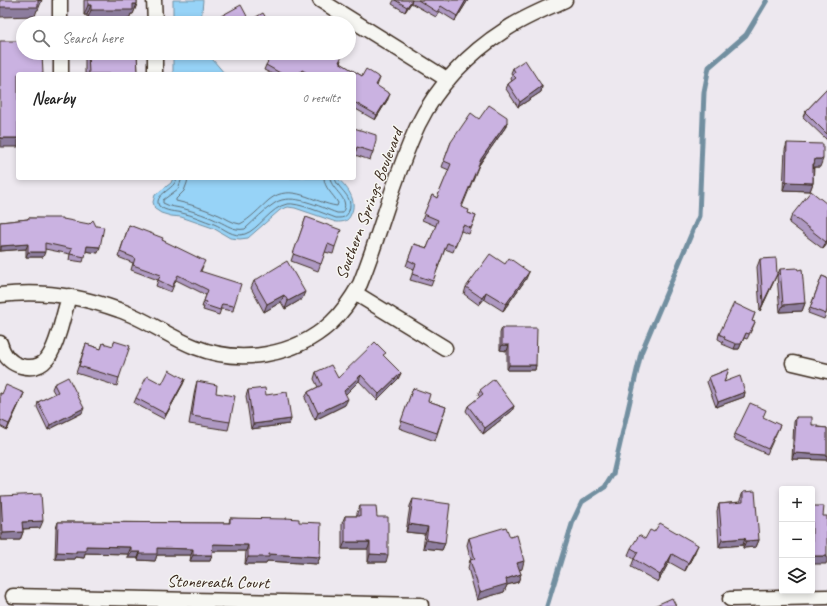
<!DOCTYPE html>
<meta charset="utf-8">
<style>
:root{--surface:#fff;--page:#f2f2f2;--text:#222;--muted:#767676;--line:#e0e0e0}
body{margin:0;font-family:Caveat,sans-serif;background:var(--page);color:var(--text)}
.controls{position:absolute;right:12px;bottom:12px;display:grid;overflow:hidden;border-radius:4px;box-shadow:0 2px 6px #0003}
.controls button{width:36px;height:36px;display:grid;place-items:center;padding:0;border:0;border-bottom:1px solid var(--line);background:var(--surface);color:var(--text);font:20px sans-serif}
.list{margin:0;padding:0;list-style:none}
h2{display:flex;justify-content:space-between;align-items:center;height:52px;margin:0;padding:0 16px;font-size:17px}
h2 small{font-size:13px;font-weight:400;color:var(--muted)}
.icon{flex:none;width:22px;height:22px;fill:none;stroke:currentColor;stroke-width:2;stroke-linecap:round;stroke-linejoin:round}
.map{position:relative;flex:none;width:827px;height:606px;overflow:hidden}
.search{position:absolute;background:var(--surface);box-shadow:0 2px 6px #0003;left:16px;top:16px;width:340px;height:44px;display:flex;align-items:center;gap:10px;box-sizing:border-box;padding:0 14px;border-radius:22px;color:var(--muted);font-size:15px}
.panel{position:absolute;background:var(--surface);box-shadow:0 2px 6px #0003;left:16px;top:72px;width:340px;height:108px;border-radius:4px}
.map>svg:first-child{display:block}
.water{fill:#97d3f7;stroke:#728fa0}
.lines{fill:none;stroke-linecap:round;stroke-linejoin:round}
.shore{stroke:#606e75;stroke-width:1}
.stream{stroke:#728fa0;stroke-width:5}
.street-casing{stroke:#3b2a1e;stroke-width:17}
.street{stroke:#f6f6f2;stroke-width:14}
.wall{fill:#ae99c2;stroke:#3b2a1e}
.shaded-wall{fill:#8d7d9e;stroke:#3b2a1e}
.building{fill:#cab2e1;stroke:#3b2a1e}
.labels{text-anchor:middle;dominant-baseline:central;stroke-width:3;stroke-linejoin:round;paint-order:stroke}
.street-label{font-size:17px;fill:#3b2a1e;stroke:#f6f6f2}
</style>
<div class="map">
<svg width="827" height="606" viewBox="0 0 827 606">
<rect width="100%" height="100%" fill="#ede8ef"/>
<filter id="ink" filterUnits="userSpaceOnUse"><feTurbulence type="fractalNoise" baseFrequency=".025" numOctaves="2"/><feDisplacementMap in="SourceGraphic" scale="8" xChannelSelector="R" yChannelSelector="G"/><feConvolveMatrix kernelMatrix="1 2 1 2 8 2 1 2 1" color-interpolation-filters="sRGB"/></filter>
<g filter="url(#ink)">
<path class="water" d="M173,0H203L201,23H173Z
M173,53H207L225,74H173Z
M173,178H337C347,186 358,201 351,214C348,222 343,222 336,222L295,208L288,207L280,210L248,238L240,239L230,238L213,228L181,217L171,216L161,213L155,209L153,202L155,195L171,183Z"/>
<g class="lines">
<path class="shore" d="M177,178C175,190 153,194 159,206C167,212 174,211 182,213C192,215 205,221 214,224C224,228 233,238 245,234C258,230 271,207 287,204C297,202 325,214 336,218C342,218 345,218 348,213C356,196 337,190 335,178
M182,178L178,189L163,200V203C170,207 177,207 185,209C195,212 208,216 218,221C227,225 234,231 245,229C255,220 264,210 275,203C292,192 320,207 337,213H342C352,198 331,191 330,178
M188,178L187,183L184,191L176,199V201C190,204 205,209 219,215C226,218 232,223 240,224C249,220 261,207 269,200C291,182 314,203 337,206L338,203C333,194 324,188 324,178"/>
<path class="stream" d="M547,606L573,521L582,502L605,487L613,474L641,353L699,216L704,92L709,67L746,35L767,0"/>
<defs>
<path id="street" d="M60,0V23
M154,0L155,23
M320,0L448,80
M61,53V74
M155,53V74
M355,293L445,348
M0,295C40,290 81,296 119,310C146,319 169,337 195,347C240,365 295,356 331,323C343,312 352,298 360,284C381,232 394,176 418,125C437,86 469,53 505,30C524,17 545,9 565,0
M0,343C3,354 9,363 21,366C48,373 54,348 60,329C63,318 66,307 69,296
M793,363L827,371
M13,596L421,605
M730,599L827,597"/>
</defs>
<use href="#street" class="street-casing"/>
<use href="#street" class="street"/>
</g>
<path class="wall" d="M84,0H137V4L133,14H131L129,19L87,20V15H84Z
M394,0H468L455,21L439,11L436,17L411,3L405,12L392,4Z
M221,16L249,21L269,23H220L219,21Z
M87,53H137L138,74H85V58Z
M323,56L341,60L340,63L362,76L380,78L377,86L388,99L375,120L354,108V74H272L264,70L266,65Z
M513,68L542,86L541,92L518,107L506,89L508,84L512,81L511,79L512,75L511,73Z
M827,89V140L803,117L805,112Z
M479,119L507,122L505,128L479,165L462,207L468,213L476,216L469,234L461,231L453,252L445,249L431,286L410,280L414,269L406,266L414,244L427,248L436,226L422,220L432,195L437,198L449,170L442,167L451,142Z
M354,128L373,152L370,160L355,155Z
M787,143L820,167H814L813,183L810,191L783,190L785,150Z
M827,204V244L823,249L789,223L792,215Z
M306,217L335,247L333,254L325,252L318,271L291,261Z
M28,218L63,219L98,253L86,251L83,262L69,260L70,254L45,249L43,257H26V249L0,251V222L28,219Z
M129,225L162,240L203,266L201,271L234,306L233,311L221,309L219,315L203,310L204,307H202L206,295L176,280L171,292L156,286L158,280L131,270L133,263L118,257Z
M760,259L774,281L760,311L757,267Z
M780,269L805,303L802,311L780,312L777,276Z
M822,276L827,278V311L824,319L808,313Z
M526,279L503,311L484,299L479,305L464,294L466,287Z
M254,281L302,299L285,309L281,302L264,312L251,288Z
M755,313L752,321L755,322L753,327L747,339L744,338L739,349H734L722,344L723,342L718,339L719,334Z
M502,328L536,365L535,370H507V351L500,350V333Z
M103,343L119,378L117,386L76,373L86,344L101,349Z
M384,356L401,373L398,379L377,400L359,381L345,394V405L315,420L305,398L308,392L318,387L314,379L316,372L338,378Z
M729,369L724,382L745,392L744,397L716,407L707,382L709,377Z
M185,379L183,384L164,419L134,403L136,398L162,384Z
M197,381L216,393L230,422L228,430L189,424L195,389Z
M54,384L82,413L48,430L37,407L38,402L55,394L52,389Z
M413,388L428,401L446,407L435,441L399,428Z
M248,390L266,395L291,419L289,424L251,429L246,396Z
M480,390L514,406L512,411L483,434L466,411L468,406L480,397L478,395Z
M0,393L2,394L24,393L7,430L0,426Z
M796,417L817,427L827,428V460L792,459L794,422Z
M780,425L767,454L733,439L735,434Z
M743,492L759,540L756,547L743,548V545L719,547L717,511L719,504L740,502V500Z
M1,496L40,528L23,529V532L20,540H0V498Z
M413,499L445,543L442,550L423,548L425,534L406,532L410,506Z
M360,506L377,517L386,562H368V549H342V523L345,516H357V513Z
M230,518L299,522L320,557L317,564L267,561L266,564H245L246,551H213L210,561H190L191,555H157L155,561L138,560V558H128V554L85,553L84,558L75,557L74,559H55L56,528L58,522L229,523Z
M469,538L522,569H519L521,574L518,582L507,585L504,592L477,600L468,568L470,560H471L467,545Z
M645,539L695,552L685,571L669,562L658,582L631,567L634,559L628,555L631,548Z"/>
<path class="shaded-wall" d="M38,0H42L38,10H37L35,16L0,17V7Z
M412,0L411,3L405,12L407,7Z
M466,0H468L455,21L457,16Z
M133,4H137L133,14H131L129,19L87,20L91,10Z
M88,5H91L87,15H84Z
M542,86L541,92L518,107L520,102Z
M390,94L388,99L375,120L377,115Z
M507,122L505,128L479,165L481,159Z
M0,138H18V147H0Z
M815,159H823L820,167H814L812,172Z
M786,182L813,183L810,191L783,190Z
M827,240V244L823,249L826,242Z
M28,244L26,249L0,251V252L1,246Z
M87,246L100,247L98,253L85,251Z
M28,252H45L43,257H26Z
M529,272L526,279L503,311L506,304Z
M777,274L774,281L760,311L763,303Z
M305,292L302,299L285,309L288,301Z
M486,292L484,299L479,305L482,298Z
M284,295L281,302L264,312L267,304Z
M805,303L802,311L780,312L783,305Z
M746,333L739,349H734L736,344Z
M502,345H509L507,351L500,350Z
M509,365H536L535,370H507Z
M401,373L398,379L377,400L379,394Z
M361,375L359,381L342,398L344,391Z
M185,379L183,384L164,419L166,414Z
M745,392L744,397L716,407L718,402Z
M24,393L22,398L7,430L9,424Z
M348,399L345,405L315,420L318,413Z
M514,406L512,411L483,434L485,428Z
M84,408L82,413L48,430L50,425Z
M291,419L289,424L251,429L253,424Z
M794,453L827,455V460L792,459Z
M43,521L40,528L20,529L22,522Z
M409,524L428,527L425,534L406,532Z
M23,532L20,540H0L3,533Z
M745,538L743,545L719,547L722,540Z
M426,540L445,543L442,550L423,548Z
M759,540L756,547L743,548L746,541Z
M345,542H370L368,549H342Z
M213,544L248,545L246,551H211Z
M698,545L695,552L685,571L688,563Z
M86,546L131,547L128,554L85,553L84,558L75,557L74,559H55L57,552L76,551Z
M157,548L193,549L191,555H157L155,561L138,560L140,554Z
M131,552H140L138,558H128Z
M269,554L320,557L317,564L267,561L266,564H245L248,557Z
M370,554L388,555L386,562H368Z
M672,554L669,562L658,582L660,575Z
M193,555H212L210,561H190Z
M812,556H827V561L826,564H812Z
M524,561L522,569L515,571L517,563Z
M521,574L518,582L507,585L504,592L477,600L480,592L506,579Z"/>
<path class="building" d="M0,0H42H38V7H0Z
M88,0H137V4H133V10H91V5H88Z
M395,0H412L407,7Z
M418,0H466L457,16L441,6L437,12Z
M241,5L249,20V21L263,13L269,23H224L221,16Z
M0,41H23V53H42L43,74H18V138H0Z
M88,53H137L138,74H89Z
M273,53H291L292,54L293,53H318L323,56L325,53H341L343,54L339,62L362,76L366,69L380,78L376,85L390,94L377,115L354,102V74H309L302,70L299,74H282L266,65Z
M525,60L542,86L520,102L508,84L516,78L512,74L515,72L513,68Z
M827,89V134L805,112Z
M489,105L507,117V122L481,159L461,207L469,210L468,213L476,216L471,228L463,225L455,246L447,243L433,281L412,274L416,264L408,260L414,244L427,248L438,220L424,214L432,195L437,198L451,164L444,161L451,142L471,113L479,119Z
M354,128L376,135V141L373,152L357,147L354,157Z
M787,143L823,144V159H815L814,164H813V183L786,182Z
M811,191L827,204V240L826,242L792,215Z
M306,217L341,230L335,247L328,244L321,264L293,254Z
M28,218H63V219L89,224L93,220L96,226L104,227L100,247L87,246L85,257L70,254L72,249L45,243V252H28V244L1,246V250H0V222L28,219Z
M129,225L163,238L162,240L205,261L200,271L241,284L234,306L222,304L220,310L205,305L206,302L204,301L208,290L178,275L172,287L158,280L161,275L133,265L135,258L120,252Z
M490,254L505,264L509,258L529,272L506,304L486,292L482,298L466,287Z
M776,258L777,274L763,303L760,259Z
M287,261L305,292L288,301L284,295L267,304L254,281Z
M797,268L798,270L802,269L805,303L783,305L780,269Z
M822,276L827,278V310L826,314L810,308Z
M734,303L755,313L752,321L755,322L749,334L746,333L741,344H736L724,339L725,337L719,334Z
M502,328H537L536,365H509V345H502Z
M114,341L130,346L119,378L79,366L86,344L101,349L103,343L113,346Z
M375,342L386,353L383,355L401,373L379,394L361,375L344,391L348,399L318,413L308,392L322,385L316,372L331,365L338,378Z
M729,369L724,382L740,376L745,392L718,402L709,377Z
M169,370L185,379L166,414L136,398L147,376L162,384Z
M68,377L84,408L50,425L38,402L58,392L54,384Z
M494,379L514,406L485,428L468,406L483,394L480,390Z
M197,381L217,385L216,393L235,396L230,422L192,416Z
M6,385L24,393L9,424L0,420V393L2,394Z
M265,388L266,395L287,392L291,419L253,424L248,390Z
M413,388L430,394L428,401L446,407L437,433L401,421Z
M750,403L766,410L763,417L780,425L768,449L735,434Z
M796,417H812V425H817V427L827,428V455L794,453Z
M755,491L759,540L746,541L745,538L722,540L719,504L743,502V492Z
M41,494L43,521L22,522L23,532L3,533L1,496Z
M413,499L450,504L445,543L426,540L428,527L409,524Z
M360,506H376L377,517H388V555L370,554V542H345V516H360Z
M812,506H824L823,516H827V556H812Z
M230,518L286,519V518L299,519V522L321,523L320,557L269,554V557H248V545L213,544L212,555H193V549L157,548V554H140V552H131V547L86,546V551H76V553L57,552L58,522L230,523Z
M660,523L698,545L688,563L672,554L660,575L634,559L638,552L631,548L639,535L645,539L650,530L654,532Z
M506,527L510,537L517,535L524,561L517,563L521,574L506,579L507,584L480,592L470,560L475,559L469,538Z
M672,598L676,606H654Z"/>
</g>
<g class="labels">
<g class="street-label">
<text transform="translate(369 204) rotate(-69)">Southern Springs Boulevard</text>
<text transform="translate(218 582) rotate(1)">Stonereath Court</text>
</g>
</g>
</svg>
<div class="controls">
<button>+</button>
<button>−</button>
<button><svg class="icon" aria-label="layers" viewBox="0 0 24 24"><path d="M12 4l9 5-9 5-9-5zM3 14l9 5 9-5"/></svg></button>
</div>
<div class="search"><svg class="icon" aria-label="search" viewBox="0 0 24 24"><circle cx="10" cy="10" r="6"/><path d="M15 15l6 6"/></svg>Search here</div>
<section class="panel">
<h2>Nearby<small>0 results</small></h2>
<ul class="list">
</ul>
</section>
</div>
